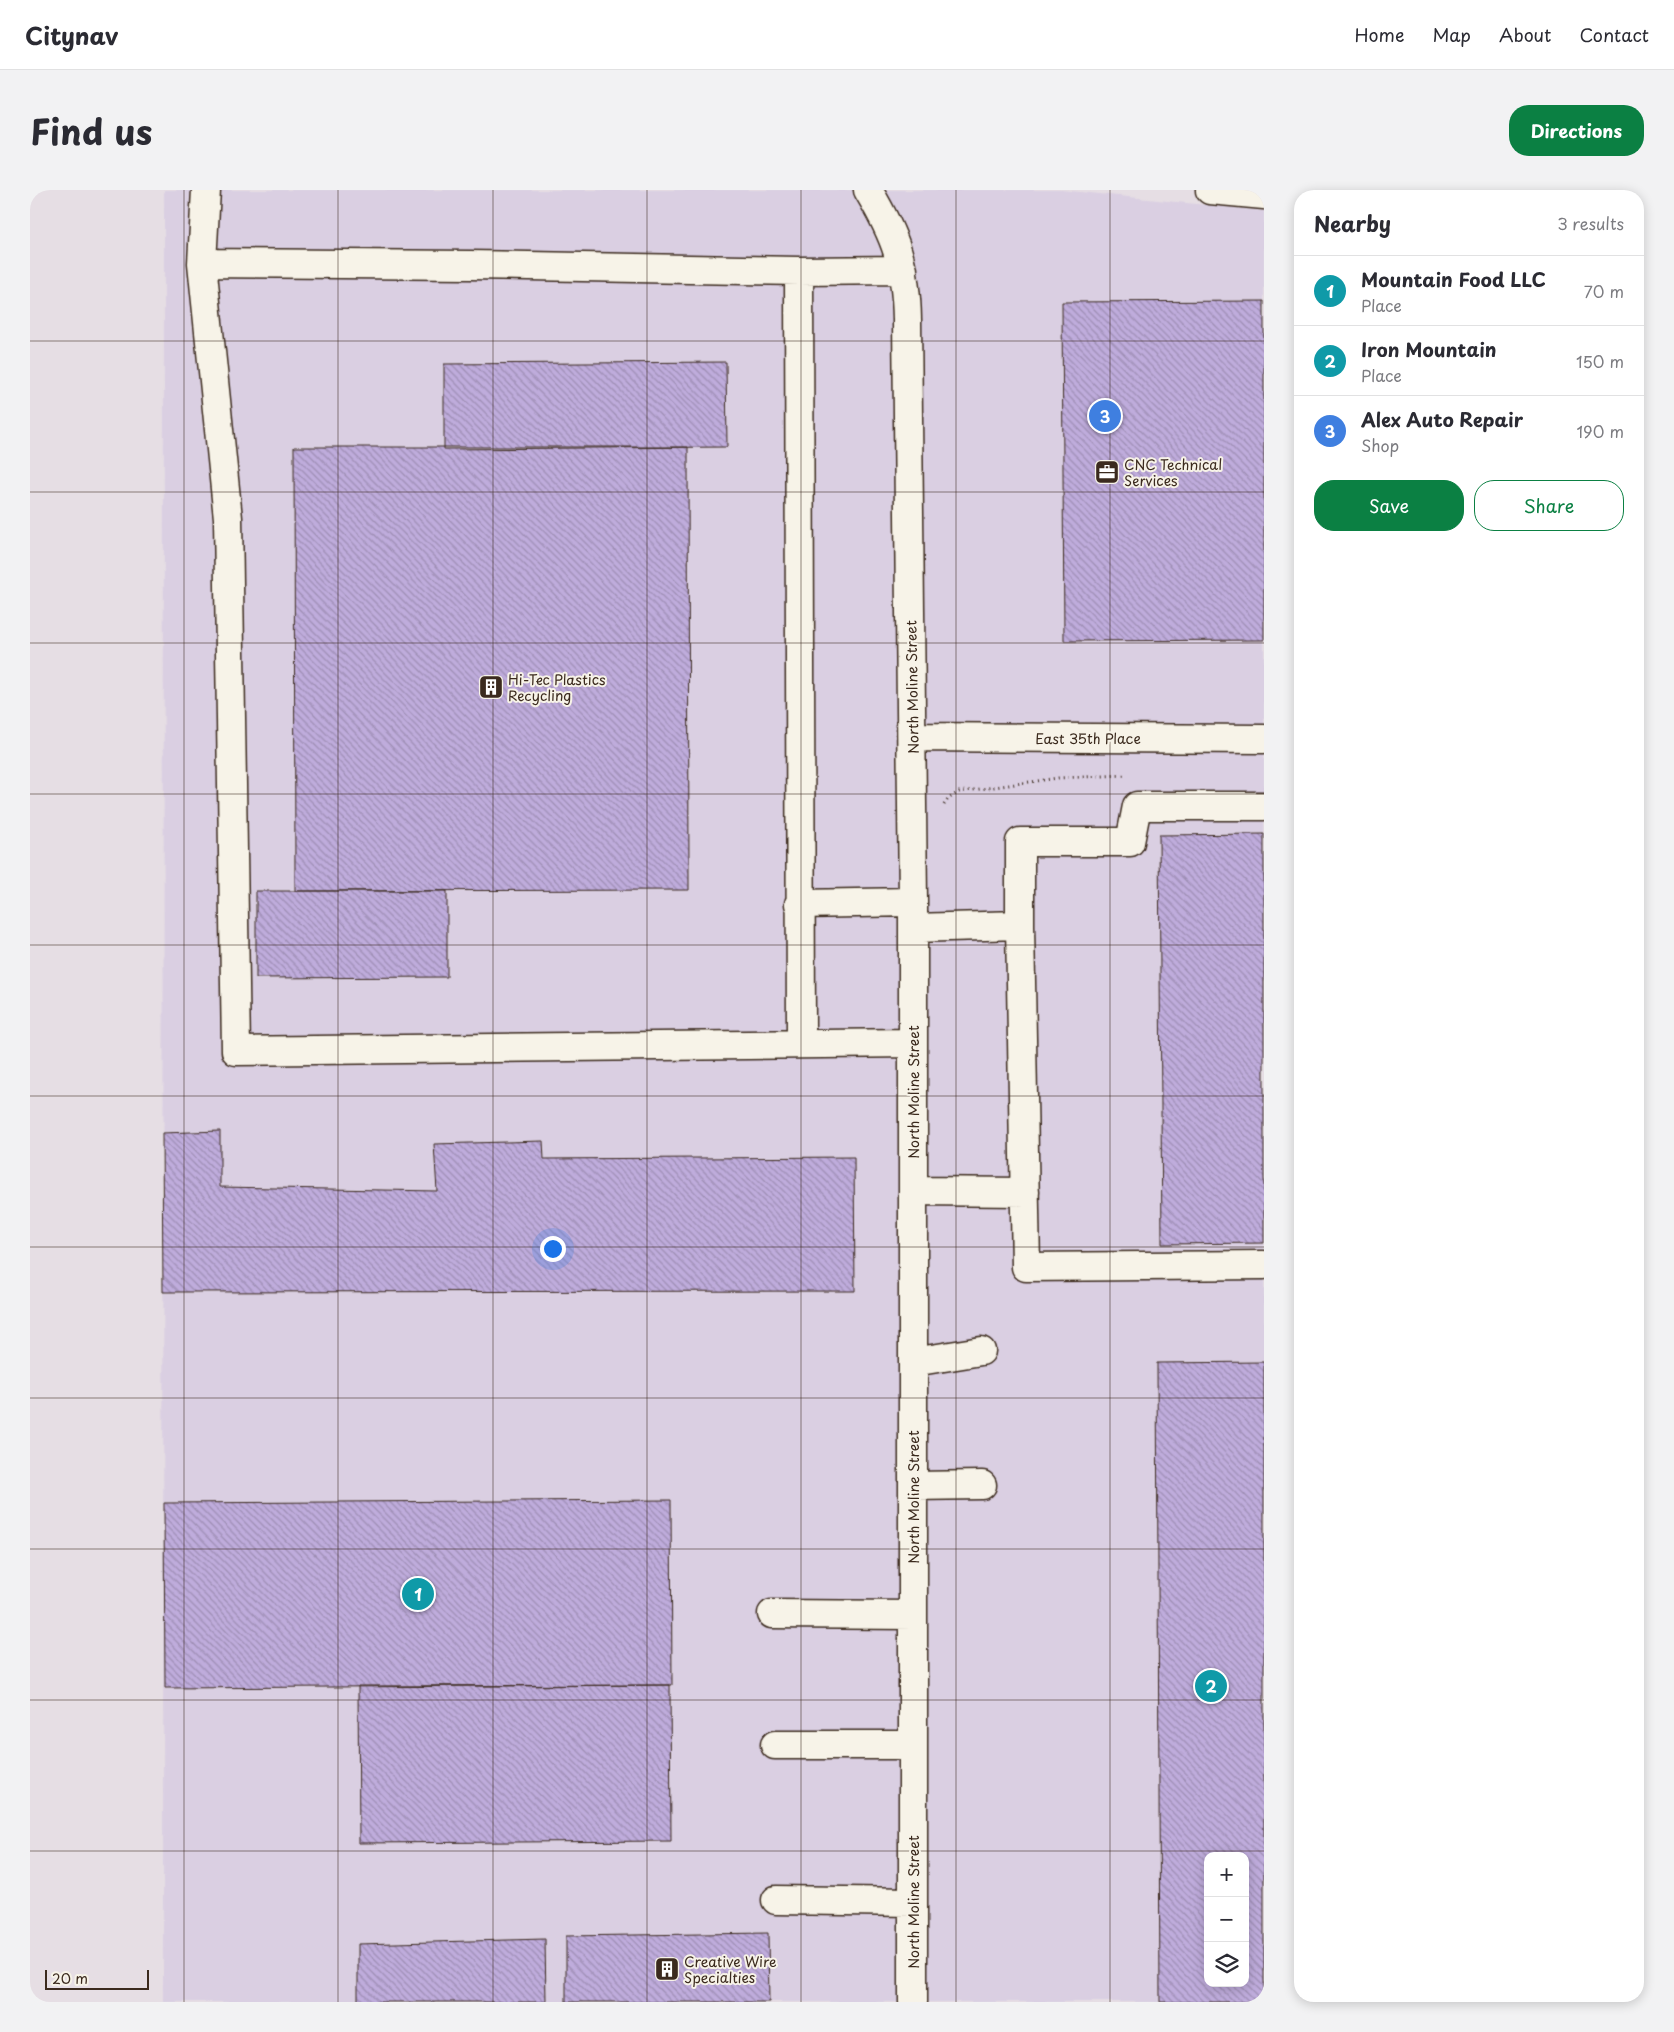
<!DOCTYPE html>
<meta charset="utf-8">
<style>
:root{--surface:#fff;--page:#f2f2f3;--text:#2b2b33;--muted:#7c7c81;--line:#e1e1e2;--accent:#0b8043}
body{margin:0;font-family:"Playpen Sans",sans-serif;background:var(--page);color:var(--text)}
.controls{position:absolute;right:15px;bottom:15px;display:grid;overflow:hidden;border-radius:10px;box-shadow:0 2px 12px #0003}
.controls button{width:45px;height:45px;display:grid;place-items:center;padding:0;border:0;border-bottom:1px solid var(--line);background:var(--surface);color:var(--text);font:25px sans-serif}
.scale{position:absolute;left:15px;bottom:12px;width:104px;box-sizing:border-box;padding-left:5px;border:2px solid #3b2a1e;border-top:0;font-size:14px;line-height:18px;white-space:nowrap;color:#3b2a1e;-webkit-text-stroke:4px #f7f3e8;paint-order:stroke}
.you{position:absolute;left:522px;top:1058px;width:18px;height:18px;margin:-12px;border:4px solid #fff;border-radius:50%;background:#1a73e8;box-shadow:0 0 0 8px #1a73e833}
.badge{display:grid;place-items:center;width:32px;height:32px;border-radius:50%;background:var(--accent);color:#fff;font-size:16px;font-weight:700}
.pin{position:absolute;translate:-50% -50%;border:2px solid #fff;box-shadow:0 1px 5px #0006}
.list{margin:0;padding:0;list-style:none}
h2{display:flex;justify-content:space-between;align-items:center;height:65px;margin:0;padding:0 20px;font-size:21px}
h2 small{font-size:16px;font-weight:400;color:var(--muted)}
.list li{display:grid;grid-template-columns:32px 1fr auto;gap:15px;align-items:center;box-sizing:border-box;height:70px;padding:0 20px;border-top:1px solid var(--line)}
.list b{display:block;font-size:19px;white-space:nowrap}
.list p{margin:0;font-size:16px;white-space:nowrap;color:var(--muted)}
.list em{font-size:16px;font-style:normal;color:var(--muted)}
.actions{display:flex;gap:10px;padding:15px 20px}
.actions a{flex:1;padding:11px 0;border:1px solid var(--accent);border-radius:20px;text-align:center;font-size:18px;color:var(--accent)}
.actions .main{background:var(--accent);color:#fff}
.icon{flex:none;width:28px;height:28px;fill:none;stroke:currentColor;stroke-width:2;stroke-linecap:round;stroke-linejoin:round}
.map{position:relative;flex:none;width:1234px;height:1812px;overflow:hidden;border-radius:20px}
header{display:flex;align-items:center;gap:30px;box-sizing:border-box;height:70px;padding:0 25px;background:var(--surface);border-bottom:1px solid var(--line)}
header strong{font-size:24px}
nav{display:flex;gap:28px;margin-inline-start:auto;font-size:18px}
.intro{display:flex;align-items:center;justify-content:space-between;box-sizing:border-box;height:120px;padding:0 30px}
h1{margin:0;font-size:35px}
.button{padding:12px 22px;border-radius:20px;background:var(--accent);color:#fff;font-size:18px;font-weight:700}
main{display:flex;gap:30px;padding:0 30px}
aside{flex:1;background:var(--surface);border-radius:20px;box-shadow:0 2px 12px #0003}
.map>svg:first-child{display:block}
.built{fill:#dacfe2;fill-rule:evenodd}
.building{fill:url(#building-back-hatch);stroke:#3b2a1e;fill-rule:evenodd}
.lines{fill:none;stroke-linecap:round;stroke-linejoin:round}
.minor-casing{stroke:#3b2a1e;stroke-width:31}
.path{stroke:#3b2a1e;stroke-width:3;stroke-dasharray:1 4;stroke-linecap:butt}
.minor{stroke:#f7f3e8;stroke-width:28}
.grid{fill:none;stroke:#3b2a1e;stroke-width:1;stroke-opacity:0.55}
.labels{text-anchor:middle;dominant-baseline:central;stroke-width:4;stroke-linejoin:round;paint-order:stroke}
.poi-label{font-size:14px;fill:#3b2a1e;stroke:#f7f3e8;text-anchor:start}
.street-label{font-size:14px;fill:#3b2a1e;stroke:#f7f3e8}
</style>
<header>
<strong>Citynav</strong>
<nav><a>Home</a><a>Map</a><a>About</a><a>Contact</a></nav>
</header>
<div class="intro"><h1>Find us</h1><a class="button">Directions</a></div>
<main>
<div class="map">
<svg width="1234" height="1812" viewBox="0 0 1234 1812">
<defs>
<pattern id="building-back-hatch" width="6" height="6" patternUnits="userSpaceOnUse" patternTransform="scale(1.25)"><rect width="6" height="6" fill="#bfacdc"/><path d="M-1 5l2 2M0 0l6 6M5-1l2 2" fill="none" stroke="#9c8cb2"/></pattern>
</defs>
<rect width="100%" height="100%" fill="#e6dee4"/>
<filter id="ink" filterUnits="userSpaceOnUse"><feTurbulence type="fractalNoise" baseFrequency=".02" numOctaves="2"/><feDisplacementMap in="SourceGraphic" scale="10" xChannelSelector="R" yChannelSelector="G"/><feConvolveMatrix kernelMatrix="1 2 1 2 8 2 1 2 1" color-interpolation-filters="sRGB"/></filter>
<g filter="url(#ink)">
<path class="built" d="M134,0H1031L1234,21V1812H133ZM1178,1666H1215V1793H1178Z"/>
<path class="building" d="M1234,111V450L1034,451L1032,112Z
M696,172L697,257L414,259V174Z
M264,257H658L659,700L265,701Z
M1234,644V1053L1132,1054L1129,645Z
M226,701H417V787L226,788Z
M190,941V997L407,1001L404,954L513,951L514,969L824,967L825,1101L133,1102L132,943Z
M1234,1172V1812H1130L1127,1173ZM1178,1666H1215V1793H1178Z
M641,1310L642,1495L135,1498L134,1313Z
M640,1495L641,1651L329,1653L328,1496Z
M738,1743L739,1812H536V1746Z
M515,1749L516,1812H328V1754Z"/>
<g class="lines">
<defs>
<path id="minor" d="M176,0L172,73L198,328L206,861L883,853
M838,0C866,47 876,75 877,130L883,712V1812
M1180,0L1234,5
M172,73L440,75L769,81L873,80
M769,81L771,853
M883,547L1234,549
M1234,616H1107L1100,652H990V735L996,1077L1234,1075
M769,714L883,712
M883,738L990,735
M883,1001L995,1002
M883,1172L951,1161
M883,1296L952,1295
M742,1424L883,1425
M745,1555H883
M746,1710L883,1712"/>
</defs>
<use href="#minor" class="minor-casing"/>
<path class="path" d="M914,615L918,609L929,602L1028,588L1097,585"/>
<use href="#minor" class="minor"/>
</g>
</g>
<path class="grid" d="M154,0V1812M308,0V1812M463,0V1812M617,0V1812M771,0V1812M926,0V1812M1080,0V1812M0,151H1234M0,302H1234M0,453H1234M0,604H1234M0,755H1234M0,906H1234M0,1057H1234M0,1208H1234M0,1359H1234M0,1510H1234M0,1661H1234"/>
<defs>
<symbol id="office-square" viewBox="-11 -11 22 22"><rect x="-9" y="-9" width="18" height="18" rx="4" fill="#3b2a1e" stroke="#f7f3e8"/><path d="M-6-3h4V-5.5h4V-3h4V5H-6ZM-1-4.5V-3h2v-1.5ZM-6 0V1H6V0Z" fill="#fff"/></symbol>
<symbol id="building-square" viewBox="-11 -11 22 22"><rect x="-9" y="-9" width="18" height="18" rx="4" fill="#3b2a1e" stroke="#f7f3e8"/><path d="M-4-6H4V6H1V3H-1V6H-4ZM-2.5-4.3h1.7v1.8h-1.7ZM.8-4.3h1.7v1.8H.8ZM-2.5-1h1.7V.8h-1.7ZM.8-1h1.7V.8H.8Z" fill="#fff"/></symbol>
</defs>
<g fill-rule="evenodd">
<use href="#office-square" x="1063" y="268" width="28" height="28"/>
<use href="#building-square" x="447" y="483" width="28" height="28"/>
<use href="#building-square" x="623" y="1765" width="28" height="28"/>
</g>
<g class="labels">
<g class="poi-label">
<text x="1094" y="274">CNC Technical<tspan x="1094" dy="16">Services</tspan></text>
<text x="478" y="489">Hi-Tec Plastics<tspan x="478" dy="16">Recycling</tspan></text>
<text x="654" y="1771">Creative Wire<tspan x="654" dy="16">Specialties</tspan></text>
</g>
<g class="street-label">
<text transform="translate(882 497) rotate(-91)">North Moline Street</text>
<text x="1058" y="548">East 35th Place</text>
<text transform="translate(883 902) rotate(-90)">North Moline Street</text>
<text transform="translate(883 1307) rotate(-90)">North Moline Street</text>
<text transform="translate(883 1712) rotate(-90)">North Moline Street</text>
</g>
</g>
</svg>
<div class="controls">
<button>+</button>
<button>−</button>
<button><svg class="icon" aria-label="layers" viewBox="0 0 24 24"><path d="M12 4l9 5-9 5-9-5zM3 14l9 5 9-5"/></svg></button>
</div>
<div class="scale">20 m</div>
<div class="you"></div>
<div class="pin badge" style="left:388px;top:1404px;background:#0f9aa8">1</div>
<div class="pin badge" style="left:1181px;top:1496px;background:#0f9aa8">2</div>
<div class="pin badge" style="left:1075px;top:226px;background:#3f7fe0">3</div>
</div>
<aside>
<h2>Nearby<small>3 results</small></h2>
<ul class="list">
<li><span class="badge" style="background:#0f9aa8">1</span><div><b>Mountain Food LLC</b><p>Place</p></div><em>70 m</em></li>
<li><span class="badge" style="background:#0f9aa8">2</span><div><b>Iron Mountain</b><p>Place</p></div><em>150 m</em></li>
<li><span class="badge" style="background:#3f7fe0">3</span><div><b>Alex Auto Repair</b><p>Shop</p></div><em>190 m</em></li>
</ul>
<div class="actions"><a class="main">Save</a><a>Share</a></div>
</aside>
</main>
